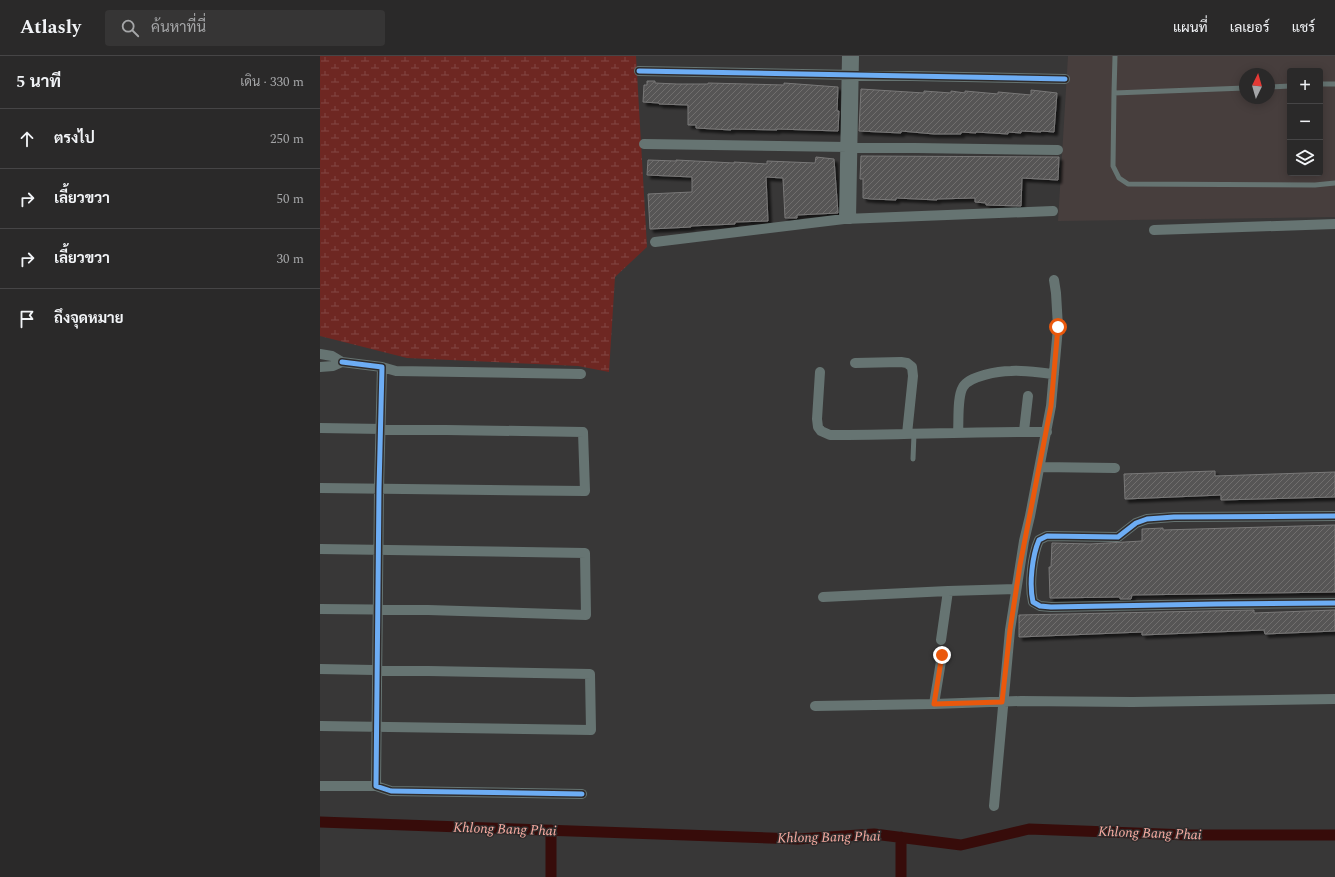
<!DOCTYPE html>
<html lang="th">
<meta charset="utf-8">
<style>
:root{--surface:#2a2929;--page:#363535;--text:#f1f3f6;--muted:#a5a6a8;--line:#464546}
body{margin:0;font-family:Spectral,Sarabun,serif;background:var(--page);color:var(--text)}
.controls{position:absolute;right:12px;top:12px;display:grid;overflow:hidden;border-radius:4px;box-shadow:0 2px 10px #0003}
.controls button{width:36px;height:36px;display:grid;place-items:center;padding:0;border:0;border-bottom:1px solid var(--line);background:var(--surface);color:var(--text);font:20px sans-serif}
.compass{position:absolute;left:919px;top:12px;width:36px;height:36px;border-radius:50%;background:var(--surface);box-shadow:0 2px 10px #0003;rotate:5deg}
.stop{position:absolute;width:12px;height:12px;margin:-9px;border:3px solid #ea580c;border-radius:50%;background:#fff}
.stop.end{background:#ea580c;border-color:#fff;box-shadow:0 1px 4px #0008}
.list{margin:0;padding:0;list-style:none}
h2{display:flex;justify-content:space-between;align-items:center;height:52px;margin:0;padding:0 16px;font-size:17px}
h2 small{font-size:13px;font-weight:400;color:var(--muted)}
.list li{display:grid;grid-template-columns:26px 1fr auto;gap:12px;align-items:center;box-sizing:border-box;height:60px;padding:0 16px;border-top:1px solid var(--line)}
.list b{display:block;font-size:15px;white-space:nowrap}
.list em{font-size:13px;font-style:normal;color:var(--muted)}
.icon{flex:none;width:22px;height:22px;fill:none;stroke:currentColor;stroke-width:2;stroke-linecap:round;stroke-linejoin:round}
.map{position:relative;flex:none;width:1015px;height:821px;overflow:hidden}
header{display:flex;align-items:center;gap:24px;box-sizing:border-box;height:56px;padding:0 20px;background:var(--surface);border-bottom:1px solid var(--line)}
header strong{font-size:19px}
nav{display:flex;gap:22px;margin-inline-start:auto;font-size:14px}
.search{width:280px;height:36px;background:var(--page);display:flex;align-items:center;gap:10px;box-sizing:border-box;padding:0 14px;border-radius:4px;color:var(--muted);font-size:15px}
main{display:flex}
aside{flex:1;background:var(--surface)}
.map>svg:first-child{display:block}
.built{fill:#473e3d;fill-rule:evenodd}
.wetland{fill:url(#wetland-marsh)}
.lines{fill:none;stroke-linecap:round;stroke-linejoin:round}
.canal{stroke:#370c0a;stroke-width:11}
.building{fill:url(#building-hatch);stroke:#797878;filter:url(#shadow)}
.lane{stroke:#667472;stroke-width:5}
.street{stroke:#667472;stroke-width:10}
.cycleway-casing{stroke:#2f2c2c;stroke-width:8}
.cycleway{stroke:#6dadf4;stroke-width:5}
.route{stroke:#ea580c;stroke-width:5}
.labels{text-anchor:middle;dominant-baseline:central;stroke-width:3;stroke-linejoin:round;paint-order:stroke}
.water-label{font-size:14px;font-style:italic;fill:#f9aca2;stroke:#2f2c2c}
</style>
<header>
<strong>Atlasly</strong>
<div class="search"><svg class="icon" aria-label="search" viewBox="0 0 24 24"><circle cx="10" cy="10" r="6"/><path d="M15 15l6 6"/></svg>ค้นหาที่นี่</div>
<nav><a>แผนที่</a><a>เลเยอร์</a><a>แชร์</a></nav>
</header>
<main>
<aside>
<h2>5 นาที<small>เดิน · 330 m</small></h2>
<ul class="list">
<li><svg class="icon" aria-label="ahead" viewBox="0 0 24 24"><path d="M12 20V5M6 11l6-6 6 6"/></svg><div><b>ตรงไป</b></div><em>250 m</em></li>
<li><svg class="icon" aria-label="right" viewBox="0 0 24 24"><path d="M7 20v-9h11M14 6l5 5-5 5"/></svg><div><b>เลี้ยวขวา</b></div><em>50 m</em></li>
<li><svg class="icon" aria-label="right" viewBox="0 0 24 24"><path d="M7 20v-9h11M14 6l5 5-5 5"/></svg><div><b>เลี้ยวขวา</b></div><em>30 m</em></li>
<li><svg class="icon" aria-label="arrive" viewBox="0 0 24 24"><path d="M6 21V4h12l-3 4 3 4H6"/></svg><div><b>ถึงจุดหมาย</b></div></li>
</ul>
</aside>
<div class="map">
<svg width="1015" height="821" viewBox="0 0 1015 821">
<defs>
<pattern id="wetland-marsh" width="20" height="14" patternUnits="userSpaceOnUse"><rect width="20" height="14" fill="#6e2722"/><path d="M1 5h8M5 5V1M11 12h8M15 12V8" fill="none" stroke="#834743"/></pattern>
<pattern id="building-hatch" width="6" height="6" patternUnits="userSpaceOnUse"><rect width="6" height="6" fill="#565554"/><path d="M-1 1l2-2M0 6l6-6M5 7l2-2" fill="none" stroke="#6f6e6d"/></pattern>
<filter id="shadow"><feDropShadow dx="3.5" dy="3.5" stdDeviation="1" flood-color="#0009"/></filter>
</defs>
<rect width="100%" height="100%" fill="#383737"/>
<path class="built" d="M748,0H1015V161L738,165ZM970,15H1000V117H970ZM925,18H949V42H925Z"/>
<path class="wetland" d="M0,0H316L327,191L295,221L289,316L258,310L87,302L0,280Z"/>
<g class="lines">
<path class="canal" d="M0,766L478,783L554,778L641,789L709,773L868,779H1015
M231,774V821
M581,781V821"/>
</g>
<path class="building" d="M327,25H335V27L357,28H388V27L464,29V27L518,31L517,55H519L518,75L457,73V74L411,73V74L376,72V69H368V49L339,48V47L323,46L324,29H327Z
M541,33L604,37V35L631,37V35L645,37V35L678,38V36L711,39V34L737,37L734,76L721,75V76L701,75V77L688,76V78L656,76V77L641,76V78H614L581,75V77L539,75Z
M541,100L739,101L738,124L702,122L701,150L666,149V147L655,146V142L617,143V144L576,142V144L551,143L543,142V123H540Z
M496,101L514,103L518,157L477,159V162H465L463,122L446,121L448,165L415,166V168L371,170V171L330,173L328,138L372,136V121L327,119L328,104L356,105V104L414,107V106L447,108V105L495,107Z
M895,415V420L1015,416V441L901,444V439L805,443L804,418Z
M1015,469V536L812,539L811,543H800V541L730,542L729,511H731L732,487L770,488L822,485V473L843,472V474Z
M934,554V557L1015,554V575L945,578L944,574L822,579V576L699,581V559Z"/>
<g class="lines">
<path class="lane" d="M795,0L794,37L925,32
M1000,28H1015
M949,31L970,30
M794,37L793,110L799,122L808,128L995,129L1015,127
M593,403L594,378"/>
<path class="street" d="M319,15L745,23
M324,88L738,94
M524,163L527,0
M531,163L534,0
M834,174L1015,168
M335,186L524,163L733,155
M0,298L12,300L22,306L13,310L0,311
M22,306L62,311L59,433L56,730L71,735L262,738
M535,307L581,306L587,307L592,311L593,320L587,378
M62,311L76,315L261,318
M500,316L497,363L498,371L501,375L510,379C583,379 655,375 727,376
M0,372L263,376L265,435L0,432
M704,375L708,340
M638,376C639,364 637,341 643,331C649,320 679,315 691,315C705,314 720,317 734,318
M720,411L795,412
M1015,460L854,461L827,463L816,467L798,481L727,480L719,484C712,500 709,529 713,546L720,550L731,551L896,548L1015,547
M0,493L265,497L266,559L108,554L0,553
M503,541L628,535L696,533
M621,584L628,535
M622,599L614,648L701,645L812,646L1015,643
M0,613L270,618L271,674L0,670
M495,650L614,648
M0,730H56
M674,750L690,574L704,485L710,460L731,350L738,271L736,237L734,224"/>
<defs>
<path id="cycleway" d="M319,15L745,23
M22,306L62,311L59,433L56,730L71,735L262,738
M1015,460L854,461L827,463L816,467L798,481L727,480L719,484C712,500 709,529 713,546L720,550L731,551L896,548L1015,547"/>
</defs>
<use href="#cycleway" class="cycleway-casing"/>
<use href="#cycleway" class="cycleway"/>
</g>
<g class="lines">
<path class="route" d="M622,599L614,648L682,646L690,574L700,509L731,350L738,271"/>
</g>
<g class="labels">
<g class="water-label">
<text transform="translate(185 773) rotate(2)">Khlong Bang Phai</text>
<text transform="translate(830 777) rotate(2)">Khlong Bang Phai</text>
<text transform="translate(509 781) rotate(-1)">Khlong Bang Phai</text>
</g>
</g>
</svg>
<div class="controls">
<button>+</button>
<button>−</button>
<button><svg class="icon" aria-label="layers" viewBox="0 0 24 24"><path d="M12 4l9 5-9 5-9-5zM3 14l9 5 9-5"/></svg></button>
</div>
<svg class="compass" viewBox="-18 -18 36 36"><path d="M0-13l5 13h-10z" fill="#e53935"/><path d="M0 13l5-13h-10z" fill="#a5a6a8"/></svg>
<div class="stop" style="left:738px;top:271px"></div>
<div class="stop end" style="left:622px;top:599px"></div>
</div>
</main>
